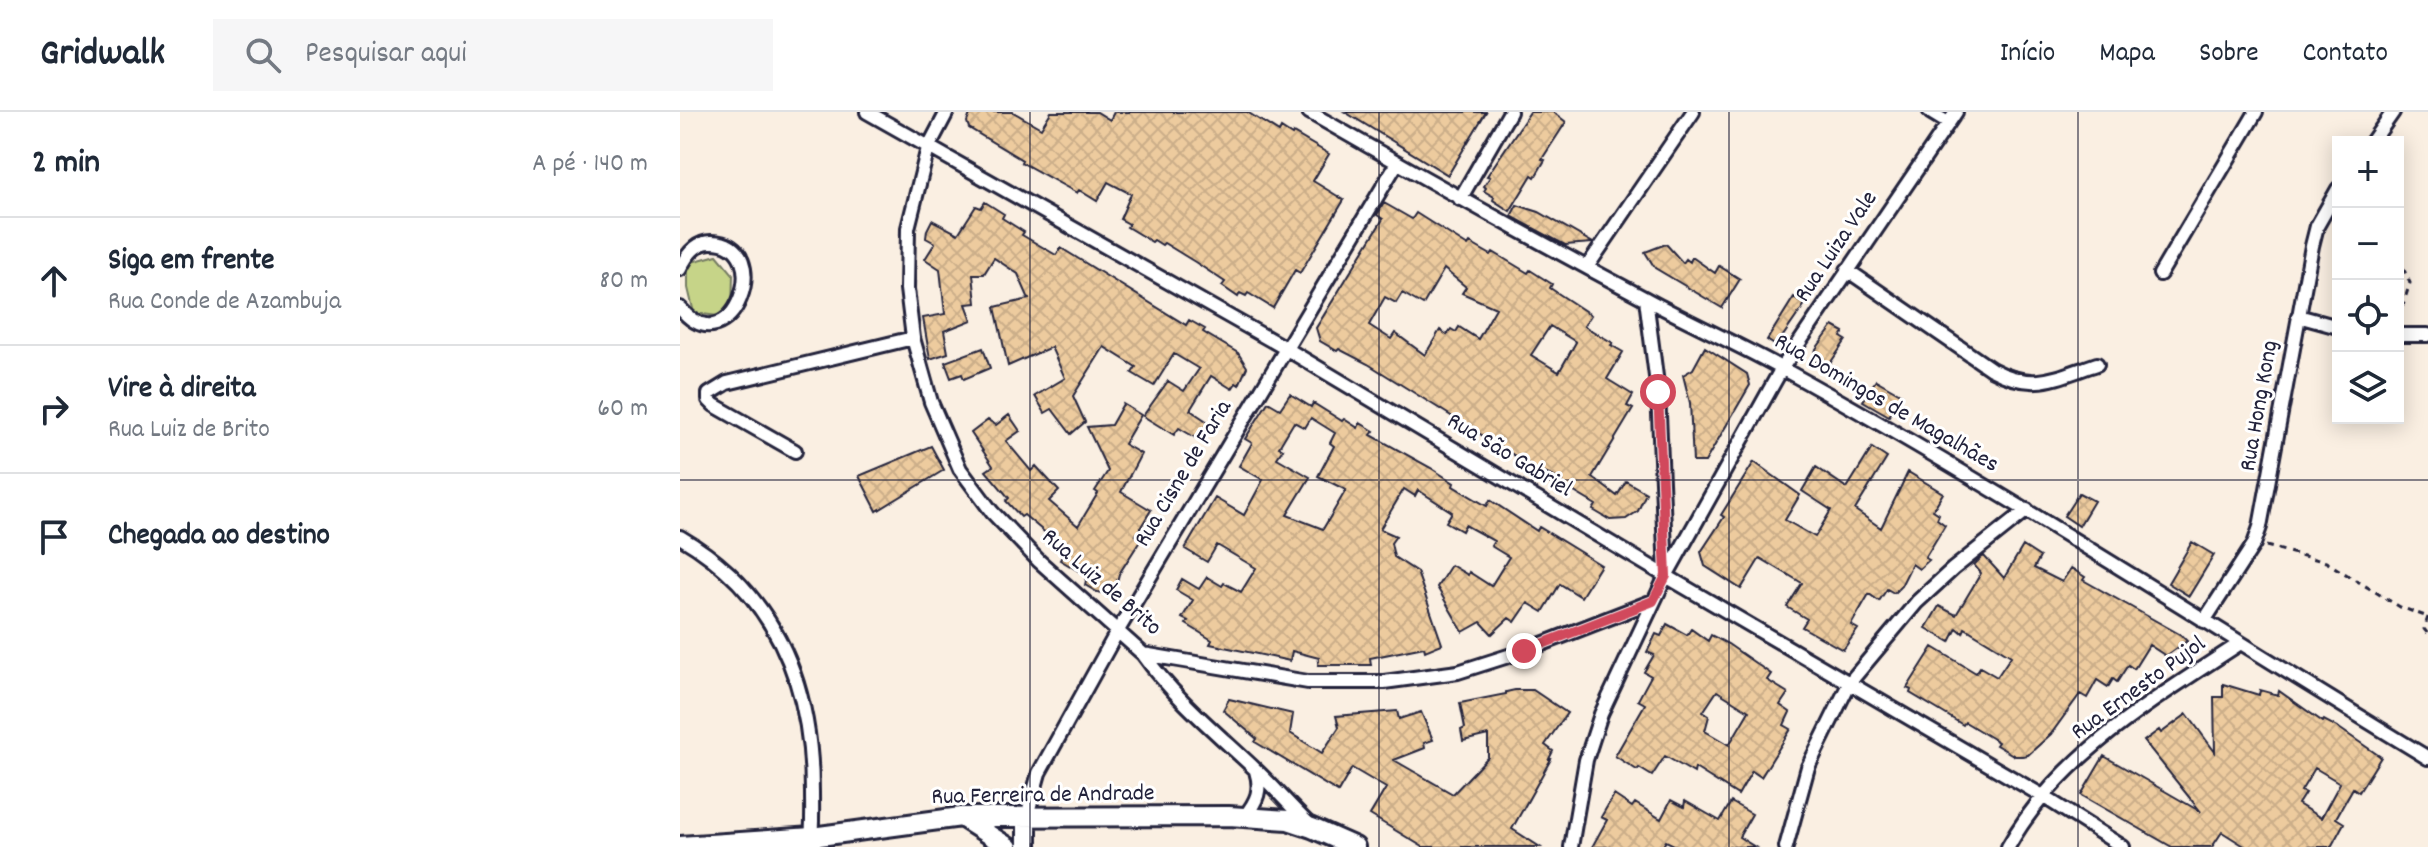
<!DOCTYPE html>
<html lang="pt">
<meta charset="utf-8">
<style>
:root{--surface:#fff;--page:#f6f6f7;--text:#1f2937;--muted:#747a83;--line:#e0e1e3}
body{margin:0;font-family:Dekko,sans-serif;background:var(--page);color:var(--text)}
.controls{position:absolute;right:24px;top:24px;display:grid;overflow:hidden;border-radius:0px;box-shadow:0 4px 20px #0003}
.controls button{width:72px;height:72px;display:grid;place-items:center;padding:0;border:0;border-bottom:2px solid var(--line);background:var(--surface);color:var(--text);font:40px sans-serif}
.stop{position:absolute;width:24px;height:24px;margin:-18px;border:6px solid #d1495b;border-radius:50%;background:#fff}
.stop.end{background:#d1495b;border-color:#fff;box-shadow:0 2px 8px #0008}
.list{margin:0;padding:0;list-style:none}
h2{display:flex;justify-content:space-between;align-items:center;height:104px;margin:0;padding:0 32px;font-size:34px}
h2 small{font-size:26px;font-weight:400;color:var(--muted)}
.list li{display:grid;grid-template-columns:52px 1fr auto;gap:24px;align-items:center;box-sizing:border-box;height:128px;padding:0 32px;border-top:2px solid var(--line)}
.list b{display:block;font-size:30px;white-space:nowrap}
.list p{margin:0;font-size:26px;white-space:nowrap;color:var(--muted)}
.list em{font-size:26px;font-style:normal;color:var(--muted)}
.icon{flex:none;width:44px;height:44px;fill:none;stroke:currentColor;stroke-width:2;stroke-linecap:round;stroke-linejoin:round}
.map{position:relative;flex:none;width:1748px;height:735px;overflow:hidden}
header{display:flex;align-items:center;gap:48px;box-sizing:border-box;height:112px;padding:0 40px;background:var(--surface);border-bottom:2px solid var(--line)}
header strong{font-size:38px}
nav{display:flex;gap:44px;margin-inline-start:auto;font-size:28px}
.search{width:560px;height:72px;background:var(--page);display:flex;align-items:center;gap:20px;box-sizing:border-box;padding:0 28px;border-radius:0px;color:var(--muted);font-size:30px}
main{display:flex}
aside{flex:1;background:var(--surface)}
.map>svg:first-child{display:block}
.green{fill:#c6d488;stroke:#747b62;stroke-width:2}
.building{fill:url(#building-cross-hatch);stroke:#22223b;stroke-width:2;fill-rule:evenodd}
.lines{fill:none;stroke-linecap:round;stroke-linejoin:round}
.street-casing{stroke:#22223b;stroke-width:18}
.secondary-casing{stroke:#22223b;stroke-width:24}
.path{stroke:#22223b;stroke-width:3;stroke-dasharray:6 6;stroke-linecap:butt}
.street{stroke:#fff;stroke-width:12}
.secondary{stroke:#fff;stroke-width:18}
.route{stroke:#d1495b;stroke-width:10}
.grid{fill:none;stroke:#22223b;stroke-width:2;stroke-opacity:0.55}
.labels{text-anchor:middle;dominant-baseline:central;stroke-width:6;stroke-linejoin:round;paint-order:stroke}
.street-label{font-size:24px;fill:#22223b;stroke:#fff}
</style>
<header>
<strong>Gridwalk</strong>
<div class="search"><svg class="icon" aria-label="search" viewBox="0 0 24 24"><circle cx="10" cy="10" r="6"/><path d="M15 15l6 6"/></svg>Pesquisar aqui</div>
<nav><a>Início</a><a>Mapa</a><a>Sobre</a><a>Contato</a></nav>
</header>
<main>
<aside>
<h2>2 min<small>A pé · 140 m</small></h2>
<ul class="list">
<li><svg class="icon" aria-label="ahead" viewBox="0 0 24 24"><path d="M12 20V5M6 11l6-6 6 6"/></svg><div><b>Siga em frente</b><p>Rua Conde de Azambuja</p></div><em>80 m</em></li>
<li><svg class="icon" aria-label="right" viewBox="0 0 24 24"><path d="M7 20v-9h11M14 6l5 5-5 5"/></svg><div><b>Vire à direita</b><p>Rua Luiz de Brito</p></div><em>60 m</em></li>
<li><svg class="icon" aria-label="arrive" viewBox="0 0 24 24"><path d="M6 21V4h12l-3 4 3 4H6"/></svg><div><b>Chegada ao destino</b></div></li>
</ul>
</aside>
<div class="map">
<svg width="1748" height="735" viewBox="0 0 1748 735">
<defs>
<pattern id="building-cross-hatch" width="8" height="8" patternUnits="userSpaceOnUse" patternTransform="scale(2)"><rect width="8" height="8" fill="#edcb9e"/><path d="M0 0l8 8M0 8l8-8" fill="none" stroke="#cbae89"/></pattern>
</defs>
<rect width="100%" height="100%" fill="#faefe2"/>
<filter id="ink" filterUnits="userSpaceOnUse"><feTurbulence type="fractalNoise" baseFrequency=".0125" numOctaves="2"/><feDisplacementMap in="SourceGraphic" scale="16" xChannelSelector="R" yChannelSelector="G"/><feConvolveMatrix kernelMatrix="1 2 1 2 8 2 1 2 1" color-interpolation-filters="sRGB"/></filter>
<g filter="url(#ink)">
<path class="green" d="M37,143L53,162L52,197L38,204L14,201L8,176V151Z"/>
<path class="building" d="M291,0H333L361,16L371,0H417L430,8L434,0H567L599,20L601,16L612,23L613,21L649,42L633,69L664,88L620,161L615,158L593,196L568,181L566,184L560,181L558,185L542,174L545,170L515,150L484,131L482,133L474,128L472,130L447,115L449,112L440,107L451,82L428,70L417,89L399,78L397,81L341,50L342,48L289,16L287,10Z
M665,0H806L768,63Z
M850,0H873L886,10L862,47L865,48L855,65L852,63L830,99L813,88L814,85L804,79L806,76L804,74L810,65L807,64Z
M305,90L324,102L322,106L344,120L342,123L376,143L381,136L506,213L509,208L525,217L523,220L558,241L567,255L559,273L556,271L552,277L531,264L510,298L528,310L524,316L528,318L521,329L499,316L494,323L463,304L488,269L504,279L519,257L494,242L474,274L452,261L456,255L424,235L393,284L405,310L391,322L372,297L365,301L355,284L385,266L371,235L328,254L315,195L349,187L338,162L314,146L304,162H293L296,191L286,192L292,208L264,219L268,241L250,247L243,206L265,202L260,157L245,147L255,131L246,126L247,118L252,108L278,122L296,94L301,96Z
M704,91L732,107L736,101L788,134L790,131L811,143L813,140L848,161L850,158L872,172L870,176L911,203L904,214L933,231L931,233L943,240L927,267L953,283L947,294L953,297L912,365L937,384L946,369L966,381L958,399L946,407L930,408L913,398L916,393L881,372L882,369L856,357L688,252L659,237L657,239L640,229L636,216L703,107L697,103ZM764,157L786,175L782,181L816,196L798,227L779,215L776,220L771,217L767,223L760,218L745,243L715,221L711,227L689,213L705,185L716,191L722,181L743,193ZM870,214L896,230L879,260L851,243Z
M837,93L859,100L913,131L885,133L831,104Z
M986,132L1003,151L1006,147L1010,150L1012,145L1035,161L1039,154L1060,167L1042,196L975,156L965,140Z
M1114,185L1125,192L1096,234L1087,228Z
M1153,214L1164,220L1161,225L1166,228L1144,260L1138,255L1134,246L1136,237Z
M1025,235L1067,262L1070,273L1025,350H1013L1010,291L1003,263L1013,257Z
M303,236L310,256L284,267L282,262L271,266L265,250Z
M1196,268L1222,283L1209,304L1183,289Z
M610,282L631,295L633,291L662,309L664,307L678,316L680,311L694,319L691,323L751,356L774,371L773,374L807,394L810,388L857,419L859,415L921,453L901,485L880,472L863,500L848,491L835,510L829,506L812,522L801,510L783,520L757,475L771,453L788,463L789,460L811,474L829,445L811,434L814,429L785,413L782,419L766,410L772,400L738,378L735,384L724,377L700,417L716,424L711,431L714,445L737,460L762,532L745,539L744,535L690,546L691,553H638L639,546L612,539L610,549L530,532L532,528L506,512L508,509L502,506L513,488L496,478L502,467L519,477L527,465L542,474L544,471L561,480L576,456L537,433L527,450L505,437L535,386L564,403L583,368L559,354L572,331L565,327L588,290L600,297ZM631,306L655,321L650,331L654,334L638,364L666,378L643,417L607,403L630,365L597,346L603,337L599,335L614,310L625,316Z
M443,292L461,303L444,332L461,342L441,380L471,398L456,423L462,426L439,462L436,473L423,481L417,480L405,473L407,464L380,448L386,438L344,403L341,405L326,389L329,386L306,359L313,354L291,321L308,308L316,313L329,303L340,319L326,329L351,359L356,354L379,379L369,389L398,414L418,381L415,379L428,359L407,315L431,313Z
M251,334L264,358L197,399L179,364Z
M1192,336L1207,346L1175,398L1201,416L1228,360L1263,381L1253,398L1259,402L1257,407L1265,413L1245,446L1249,448L1239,457L1232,452L1221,474L1214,481L1207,477L1199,489L1189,482L1171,513L1178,517L1163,538L1122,515L1127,507L1107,495L1122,471L1080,446L1061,477L1025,454L1021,440L1044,405L1041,403L1074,350L1120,383L1105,408L1135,425L1151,398L1122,379L1136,355L1167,376Z
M1399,381L1414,389L1399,414L1384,404Z
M1512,430L1534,443L1509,484L1488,471Z
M1343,434L1360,445L1354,456L1382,470L1391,456L1405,465L1403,468L1501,523L1507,529L1486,544L1469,533L1454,557L1448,553L1437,570L1433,567L1428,575L1417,568L1407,586L1400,582L1371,622L1348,643L1342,644H1335L1316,633L1318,630L1285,610L1283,613L1255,596L1230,581L1231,578L1227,576L1253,535L1296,561L1300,555L1317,565L1331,544L1285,516L1283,521L1277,516L1270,530L1246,516L1259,494L1276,503L1301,461L1294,453L1301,446L1304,444L1324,466Z
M987,512L1007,523L1011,517L1028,529L1031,523L1048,532L1091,562L1087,568L1108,581L1100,593L1110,600L1104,613L1111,617L1081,665L1072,659L1058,683L1015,656L1014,661L985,644L972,664L959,656L957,658L935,644L965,592L958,588L971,564L964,560L974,543L967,540L976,522L981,524ZM1037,579L1069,599L1049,633L1025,619L1029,604L1023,600Z
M1543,572L1579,583L1580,578L1598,583L1599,579L1643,610L1644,608L1659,616L1701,645L1679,680L1673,676L1656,706L1664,711L1651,735H1566L1542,720L1532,735H1492L1401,683L1424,644L1521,700L1464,629L1479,618L1481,621L1507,602L1535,640L1534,585H1543ZM1635,656L1660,671L1641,706L1618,692L1625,681L1621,679Z
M835,578H853L887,601L865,633L873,639L869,647H871L832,717L860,735H743L690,703L706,676L672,656L658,680L575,630L577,627L543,598L549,587L613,602L610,621L642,641L659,615L656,604L717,599L719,607L741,600L753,628L744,631L745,636L714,648L773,682L808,645V623L783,629L781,618L785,616L780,591L826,582V580Z
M934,683L952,695L955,691L981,707L991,688L1004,695L1005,689L1040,709L1051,690L1072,702L1059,725L1075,735H998L986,729L982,735H912L927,708L921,705Z"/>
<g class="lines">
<defs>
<path id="street" d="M187,0L605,236L986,464L1361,683L1443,735
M267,0L248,36L228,116L227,177L233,226L251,290L280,357L312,400L359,449L463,542L628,570H704L778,560L844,539L973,489
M629,0C740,64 851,126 964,186C1010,211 1058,232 1103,257C1323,378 1533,516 1748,646
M1250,0L1268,11
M1692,30L1713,0
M780,87L830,0
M907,155L1013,0
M0,157C6,144 15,130 31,130C98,129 52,259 0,196
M1167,158L1311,257C1354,280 1374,266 1417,252
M1480,162L1576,0
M966,187L978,280L986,461
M1618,204L1658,215
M1718,223H1748
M115,339L34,293L29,288V282L47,271L233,226
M0,425C96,481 132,573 132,680C132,698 133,717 130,735
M1524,509L1574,432L1580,415L1632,134L1637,114L1658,77
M463,542C495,587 536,620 576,658C594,675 610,694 628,711
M347,704L359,661L437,520L717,51
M565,704C577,689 582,678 576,659
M891,735L906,648L921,602L986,464L1102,256L1276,0
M1106,735L1128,655L1170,570L1237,490L1273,457L1347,398
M1328,735C1379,643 1474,588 1559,532"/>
<path id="secondary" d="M281,705L328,735
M0,734L132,725L281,705L549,704L608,708L632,716L675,735
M347,735V704"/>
</defs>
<use href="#street" class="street-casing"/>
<use href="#secondary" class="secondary-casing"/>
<path class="path" d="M1718,145L1730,171L1718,208
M1586,434L1646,450L1720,495L1748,505
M1748,505L1744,517L1748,522"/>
<use href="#street" class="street"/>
<use href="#secondary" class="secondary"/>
</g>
</g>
<g class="lines" filter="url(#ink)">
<path class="route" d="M844,539L973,489L986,464L978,280"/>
</g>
<path class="grid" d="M350,0V735M699,0V735M1049,0V735M1398,0V735M0,368H1748"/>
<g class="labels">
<g class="street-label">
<text transform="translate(1157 135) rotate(-56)">Rua Luiza Vale</text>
<text transform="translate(1206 292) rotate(30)">Rua Domingos de Magalhães</text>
<text transform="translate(1580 294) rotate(-80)">Rua Hong Kong</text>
<text transform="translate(829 344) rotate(31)">Rua São Gabriel</text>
<text transform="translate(504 362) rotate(-59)">Rua Cisne de Faria</text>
<text transform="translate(421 471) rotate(41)">Rua Luiz de Brito</text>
<text transform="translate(1459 577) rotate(-36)">Rua Ernesto Pujol</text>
<text transform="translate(363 684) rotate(-1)">Rua Ferreira de Andrade</text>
</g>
</g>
</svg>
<div class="controls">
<button>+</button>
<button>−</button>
<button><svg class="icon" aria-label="locate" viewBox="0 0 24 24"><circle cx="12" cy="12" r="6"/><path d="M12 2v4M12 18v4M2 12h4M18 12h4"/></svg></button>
<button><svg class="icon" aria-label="layers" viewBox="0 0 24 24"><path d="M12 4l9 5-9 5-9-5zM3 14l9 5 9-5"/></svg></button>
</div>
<div class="stop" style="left:978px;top:280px"></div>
<div class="stop end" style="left:844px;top:539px"></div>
</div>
</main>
